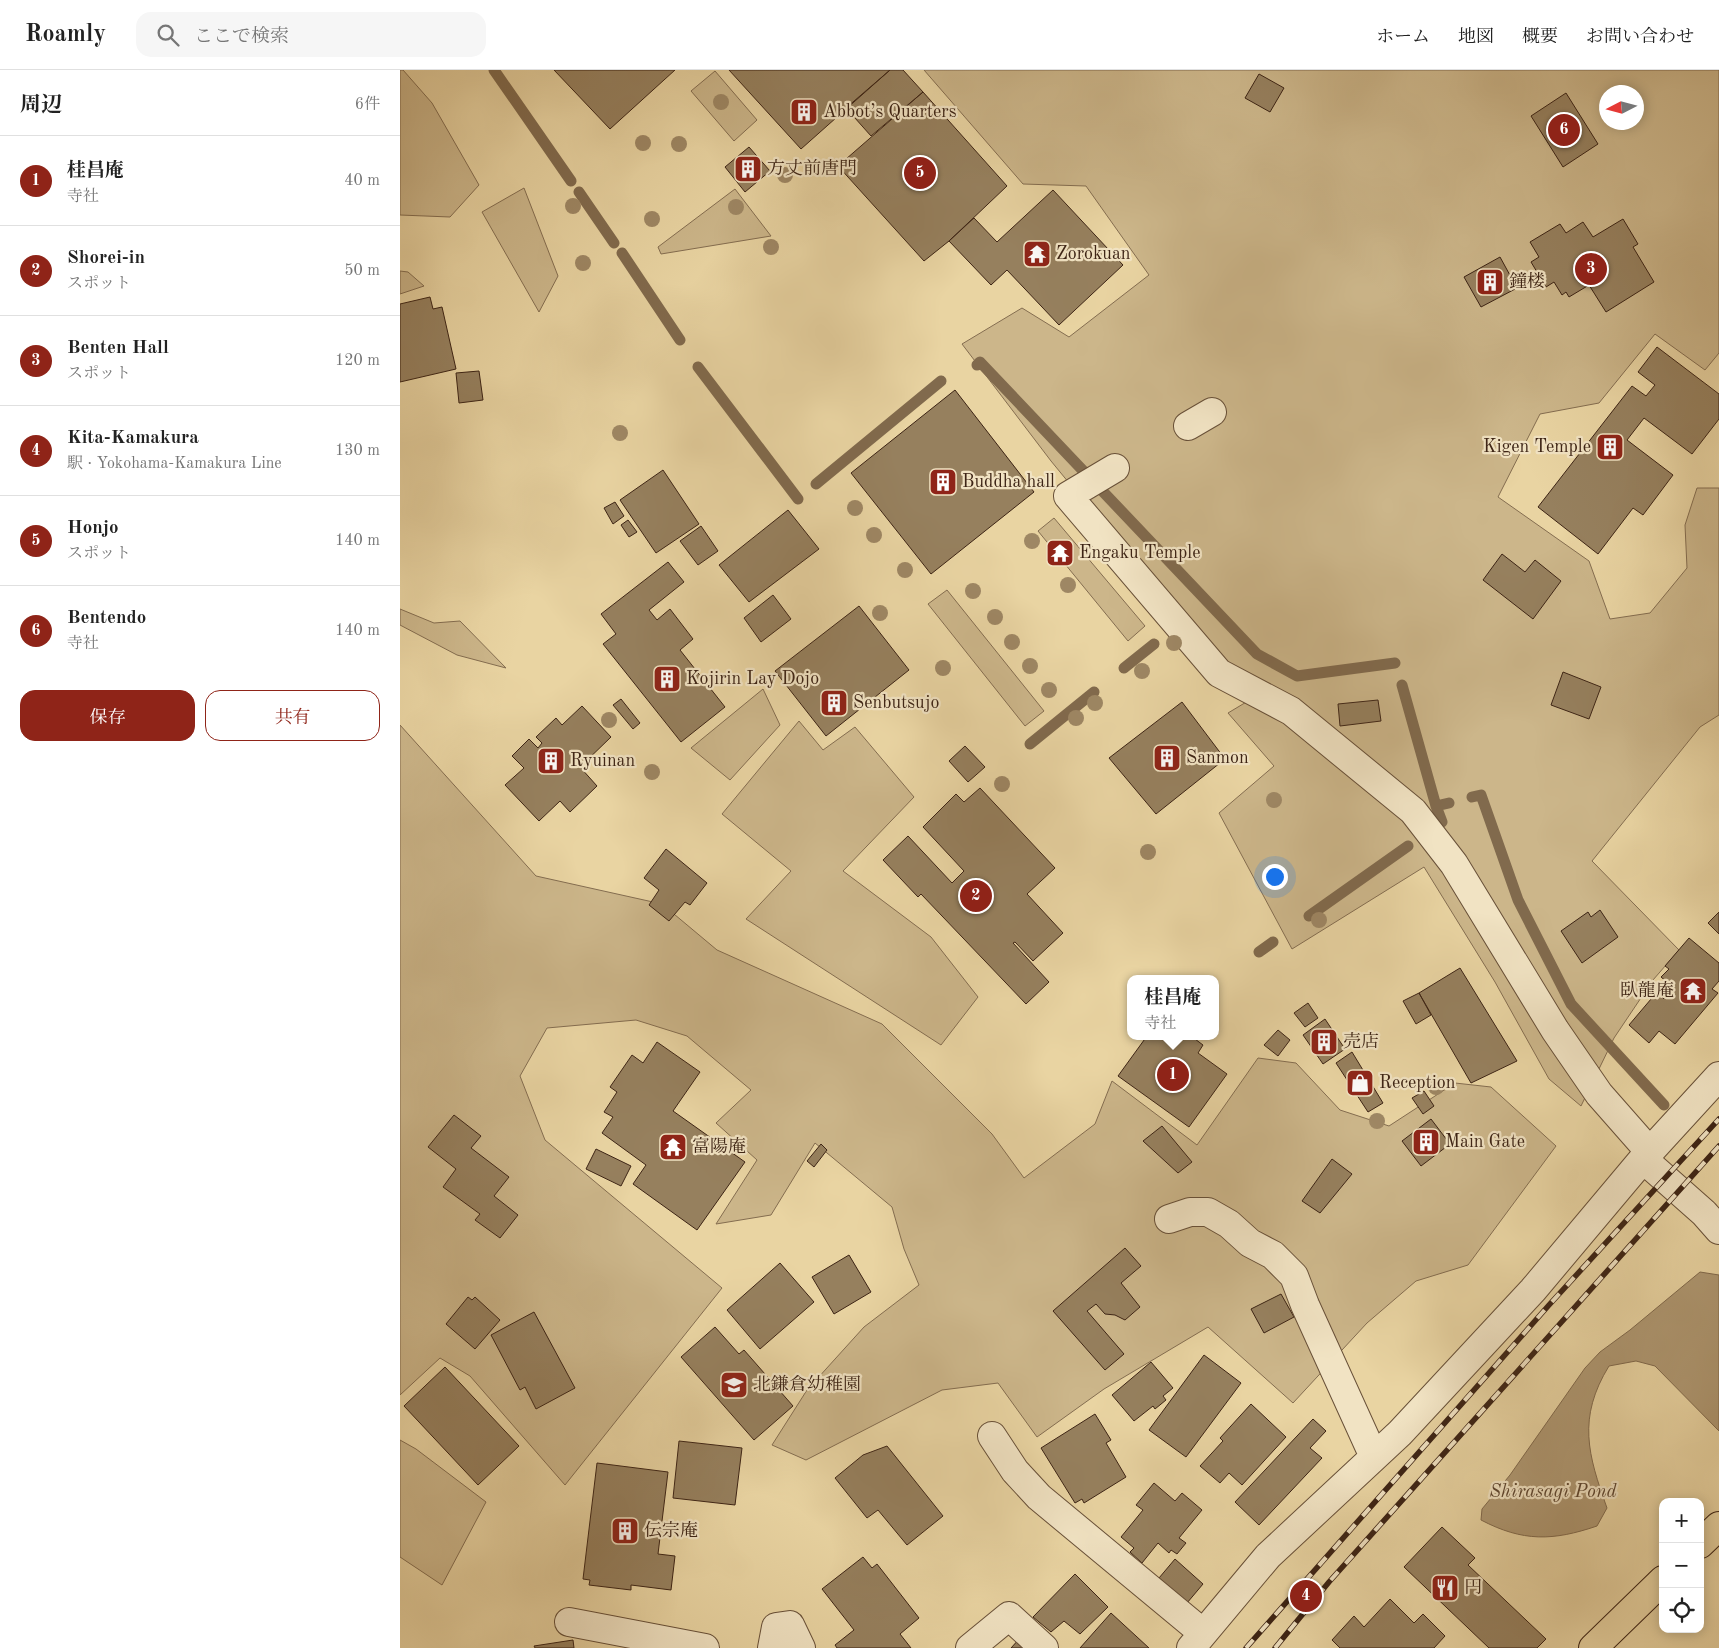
<!DOCTYPE html>
<html lang="ja">
<meta charset="utf-8">
<style>
:root{--surface:#fff;--page:#f6f6f6;--text:#222;--muted:#767676;--line:#e0e0e0;--accent:#8f2418}
body{margin:0;font-family:"Old Standard TT","Noto Serif JP",serif;background:var(--page);color:var(--text)}
.controls{position:absolute;right:15px;bottom:15px;display:grid;overflow:hidden;border-radius:10px;box-shadow:0 2px 12px #0003}
.controls button{width:45px;height:45px;display:grid;place-items:center;padding:0;border:0;border-bottom:1px solid var(--line);background:var(--surface);color:var(--text);font:25px sans-serif}
.compass{position:absolute;left:1199px;top:15px;width:45px;height:45px;border-radius:50%;background:var(--surface);box-shadow:0 2px 12px #0003;rotate:264deg}
.you{position:absolute;left:874px;top:806px;width:18px;height:18px;margin:-12px;border:4px solid #fff;border-radius:50%;background:#1a73e8;box-shadow:0 0 0 8px #1a73e833}
.badge{display:grid;place-items:center;width:32px;height:32px;border-radius:50%;background:var(--accent);color:#fff;font-size:16px;font-weight:700}
.pin{position:absolute;translate:-50% -50%;border:2px solid #fff;box-shadow:0 1px 5px #0006}
.popup{position:absolute;left:727px;top:905px;width:92px;height:65px;box-sizing:border-box;display:grid;place-content:center;border-radius:10px;background:var(--surface);filter:drop-shadow(0 1px 4px #0005);font-size:16px;white-space:nowrap;color:var(--muted)}
.popup b{font-size:19px;color:var(--text)}
.popup::after{content:'';position:absolute;left:50%;top:100%;margin-left:-10px;border:10px solid transparent;border-top-color:var(--surface)}
.list{margin:0;padding:0;list-style:none}
h2{display:flex;justify-content:space-between;align-items:center;height:65px;margin:0;padding:0 20px;font-size:21px}
h2 small{font-size:16px;font-weight:400;color:var(--muted)}
.list li{display:grid;grid-template-columns:32px 1fr auto;gap:15px;align-items:center;box-sizing:border-box;height:90px;padding:0 20px;border-top:1px solid var(--line)}
.list b{display:block;font-size:19px;white-space:nowrap}
.list p{margin:0;font-size:16px;white-space:nowrap;color:var(--muted)}
.list em{font-size:16px;font-style:normal;color:var(--muted)}
.actions{display:flex;gap:10px;padding:15px 20px}
.actions a{flex:1;padding:11px 0;border:1px solid var(--accent);border-radius:15px;text-align:center;font-size:18px;color:var(--accent)}
.actions .main{background:var(--accent);color:#fff}
.icon{flex:none;width:28px;height:28px;fill:none;stroke:currentColor;stroke-width:2;stroke-linecap:round;stroke-linejoin:round}
.map{position:relative;flex:none;width:1319px;height:1578px;overflow:hidden}
header{display:flex;align-items:center;gap:30px;box-sizing:border-box;height:70px;padding:0 25px;background:var(--surface);border-bottom:1px solid var(--line)}
header strong{font-size:24px}
nav{display:flex;gap:28px;margin-inline-start:auto;font-size:18px}
.search{width:350px;height:45px;background:var(--page);display:flex;align-items:center;gap:12px;box-sizing:border-box;padding:0 18px;border-radius:15px;color:var(--muted);font-size:19px}
main{display:flex}
aside{flex:1;background:var(--surface)}
.map>svg:first-child{display:block}
.green{fill:#ccb68a;stroke:#846d50;fill-rule:evenodd}
.water{fill:#af9872;stroke:#816a4d}
.lines{fill:none;stroke-linecap:round;stroke-linejoin:round}
.stream{stroke:#816a4d;stroke-width:11}
.building{fill:#96805e;stroke:#3d2415}
.minor-casing{stroke:#685038;stroke-width:30}
.major-casing{stroke:#3d2415;stroke-width:30}
.minor{stroke:#f1e3c3;stroke-width:28}
.major{stroke:#e9d4a2;stroke-width:28}
.rail-casing{stroke:#3d2415;stroke-width:5.5}
.rail{stroke:#f1e3c3;stroke-width:4;stroke-dasharray:11;stroke-linecap:butt}
.tree{fill:#9e8764}
.labels{text-anchor:middle;dominant-baseline:central;stroke-width:4.5;stroke-linejoin:round;paint-order:stroke}
.poi-label{font-size:18px;fill:#3d2415;stroke:#f1e3c3;text-anchor:start}
.water-label{font-size:19px;font-style:italic;fill:#5f4731;stroke:#f1e3c3}
</style>
<header>
<strong>Roamly</strong>
<div class="search"><svg class="icon" aria-label="search" viewBox="0 0 24 24"><circle cx="10" cy="10" r="6"/><path d="M15 15l6 6"/></svg>ここで検索</div>
<nav><a>ホーム</a><a>地図</a><a>概要</a><a>お問い合わせ</a></nav>
</header>
<main>
<aside>
<h2>周辺<small>6件</small></h2>
<ul class="list">
<li><span class="badge">1</span><div><b>桂昌庵</b><p>寺社</p></div><em>40 m</em></li>
<li><span class="badge">2</span><div><b>Shorei-in</b><p>スポット</p></div><em>50 m</em></li>
<li><span class="badge">3</span><div><b>Benten Hall</b><p>スポット</p></div><em>120 m</em></li>
<li><span class="badge">4</span><div><b>Kita-Kamakura</b><p>駅 · Yokohama-Kamakura Line</p></div><em>130 m</em></li>
<li><span class="badge">5</span><div><b>Honjo</b><p>スポット</p></div><em>140 m</em></li>
<li><span class="badge">6</span><div><b>Bentendo</b><p>寺社</p></div><em>140 m</em></li>
</ul>
<div class="actions"><a class="main">保存</a><a>共有</a></div>
</aside>
<div class="map">
<svg width="1319" height="1578" viewBox="0 0 1319 1578">
<rect width="100%" height="100%" fill="#e9d4a2"/>
<filter id="stains"><feTurbulence type="fractalNoise" baseFrequency=".004" numOctaves="4"/><feColorMatrix values="0 0 0 0 .2 0 0 0 0 .09 0 0 0 0 .02 0 0 0 .5 -.17"/></filter>
<radialGradient id="worn" r=".72"><stop offset=".6" stop-color="#630" stop-opacity="0"/><stop offset="1" stop-color="#630" stop-opacity=".3"/></radialGradient>
<path class="green" d="M0,0H3L32,33L79,115L50,147L0,145Z
M524,0H1319V283L1305,300L1255,264L1199,333L1140,344L1098,427L1189,491L1210,549L1250,543L1287,498L1285,455L1297,418H1319V645L1300,657L1192,791L1279,880L1253,910L1214,968L1181,1036L1149,1009L1095,912L1024,797L892,879L819,743L874,696L828,643L848,631L651,391L562,274L622,238L669,267L749,205L686,116L623,114ZM1206,22H1236V52H1206Z
M315,1L357,50L334,71L291,21Z
M124,118L158,206L139,242L82,142Z
M335,119L371,166L261,184L258,177Z
M0,201L8,202L24,216L0,224Z
M654,448L745,556L728,571L638,461Z
M547,520L644,641L625,656L528,534Z
M0,539L34,553L60,551L106,598L57,585L0,555Z
M363,619L380,655L330,710L291,678Z
M399,651L423,680L455,657L514,727L443,801L531,867L578,927L541,975L346,849L391,801L322,744Z
M0,655L136,806L262,834L317,880L482,954L592,1064L624,1108L695,1054L712,1011L797,1075L858,988L896,993L940,1040L989,1056L1055,1013L1091,1017L1156,1076L1068,1195L1016,1211L967,1253L893,1333L808,1257L704,1319L637,1367L598,1313L542,1320L406,1390L372,1375L407,1320L464,1257L519,1215L504,1179L492,1137L415,1073L371,1145L316,1154L357,1090L316,1053L351,1020L287,966L236,950L147,958L120,1006L145,1070L322,1218L165,1415L70,1306L40,1288L0,1325Z
M0,1370L16,1379L86,1432L42,1515L0,1487Z"/>
<path class="water" d="M1300,1202L1319,1205V1361L1255,1296L1236,1291L1209,1296C1177,1348 1188,1385 1207,1438L1197,1456C1153,1471 1123,1472 1081,1450L1082,1439L1110,1405L1185,1298L1200,1282L1230,1260Z"/>
<g class="lines">
<path class="stream" d="M94,0L171,111
M179,122L214,173
M222,183L280,270
M577,295L580,292L857,584L897,606L995,593
M298,297L398,429
M416,414L541,311
M724,598L754,574
M1002,615L1036,736L1049,733
M630,674L694,622
M1072,727L1081,725L1118,830L1171,934L1264,1035
M1036,736L1042,752
M909,846L1008,776
M859,882L873,872"/>
</g>
<path class="building" d="M154,0H275L210,59Z
M329,0H490L401,79Z
M490,0H503L523,22L471,66L446,38Z
M859,4L884,18L870,42L845,28Z
M523,22L607,116L549,171L524,191L438,96Z
M1166,23L1198,74L1163,97L1131,46Z
M349,77L370,101L345,122L325,97Z
M653,120L723,195L659,255L607,200L591,215L549,171L574,148L597,172Z
M1223,149L1238,174L1233,177L1254,212L1206,242L1189,215L1169,227L1166,222L1162,225L1154,212L1146,217L1131,192L1139,187L1130,172L1160,154L1166,163L1183,152L1193,167Z
M1100,187L1117,218L1081,237L1064,207Z
M30,227L33,239L42,237L56,299L0,312V234Z
M1257,277L1319,324V349L1292,384L1244,348L1227,370L1273,405L1243,445L1233,438L1198,484L1138,437L1232,316L1246,326L1255,315L1238,302Z
M79,301L83,330L59,333L56,303Z
M555,320L634,422L531,504L451,403Z
M263,400L299,454L256,483L220,430Z
M215,432L224,446L213,454L204,438Z
M388,440L419,479L349,532L319,495Z
M228,450L237,462L229,467L221,455Z
M301,456L318,481L298,495L280,471Z
M1102,484L1125,502L1135,490L1161,511L1133,549L1083,510Z
M268,492L284,512L249,540L257,550L270,539L293,569L280,580L325,637L281,672L203,574L216,564L201,544Z
M373,525L391,549L361,572L344,548Z
M459,536L509,600L426,666L375,601Z
M1163,602L1201,617L1189,649L1151,635Z
M221,629L240,653L233,659L213,635Z
M978,630L981,651L940,656L938,634Z
M782,632L825,689L756,744L709,688Z
M182,636L211,667L180,697L197,716L170,742L160,731L139,751L105,715L124,698L112,686L129,669L138,678L142,673L136,667L156,648L162,655Z
M565,676L585,697L568,712L549,691Z
M580,718L655,798L627,824L663,863L633,891L615,872L613,873L649,912L626,934L521,824L518,827L483,790L508,766L552,813L564,801L523,757L556,724L564,732Z
M266,779L307,813L290,835L285,832L269,851L249,835L259,820L244,808Z
M1200,840L1218,867L1182,893L1161,861L1188,842L1191,847Z
M1319,842V864L1308,853Z
M1289,868L1319,893V911L1312,919L1318,923L1275,974L1259,961L1249,973L1229,955L1257,922L1264,929L1274,918L1261,907L1269,899L1265,896Z
M1060,898L1117,991L1071,1013L1019,923Z
M1019,923L1031,945L1016,954L1003,931Z
M908,933L918,948L905,957L894,943Z
M925,949L945,979L923,994L903,965Z
M878,960L890,970L878,986L864,975Z
M747,966H791L803,975L798,983L827,1004L789,1057L718,1006Z
M257,972L300,1002L273,1041L345,1092L297,1160L233,1114L246,1095L202,1063L213,1047L204,1042L217,1022L210,1017L232,985L243,993Z
M952,982L983,1033L968,1042L936,993Z
M1024,1021L1034,1036L1023,1044L1012,1028Z
M54,1045L81,1066L71,1078L109,1107L94,1126L118,1145L100,1168L75,1150L80,1144L43,1117L56,1099L28,1077Z
M1031,1049L1050,1074L1021,1096L1002,1071Z
M762,1056L792,1092L778,1103L743,1071Z
M421,1074L427,1080L414,1097L407,1091Z
M196,1079L231,1096L221,1116L186,1099Z
M932,1089L952,1104L920,1143L902,1131Z
M725,1178L741,1196L721,1213L740,1237L725,1250L715,1245L705,1244L696,1234L687,1241L724,1284L705,1300L653,1241Z
M449,1185L471,1222L434,1244L412,1207Z
M380,1193L414,1232L360,1279L327,1240Z
M881,1224L894,1247L864,1263L851,1239Z
M68,1227L72,1230L75,1227L100,1250L75,1279L46,1254Z
M134,1242L175,1318L136,1339L125,1317L120,1320L91,1265Z
M315,1257L339,1284L344,1280L393,1336L354,1370L281,1287Z
M804,1285L841,1313L786,1387L749,1360Z
M751,1292L773,1318L763,1326L766,1330L755,1339L753,1336L734,1351L712,1325Z
M45,1297L119,1376L78,1415L4,1336Z
M851,1334L886,1367L842,1415L829,1403L820,1413L800,1396L823,1371L820,1368Z
M695,1344L711,1370L706,1373L726,1407L684,1433L682,1429L675,1433L641,1378Z
M913,1349L926,1361L910,1378L922,1388L859,1455L835,1432Z
M279,1371L342,1378L335,1435L273,1428Z
M487,1376L543,1446L507,1475L478,1440L467,1448L435,1408L463,1385Z
M197,1393L268,1402L258,1484L275,1486L271,1520L231,1515V1520L189,1515L190,1510L183,1509Z
M754,1413L775,1431L782,1423L802,1440L779,1468L786,1473L777,1484L771,1480L769,1483L758,1473L742,1493L730,1482L734,1478L721,1467L743,1440L736,1435Z
M1042,1457L1075,1488L1068,1495L1146,1569L1137,1578H1089L1004,1497Z
M463,1487L472,1498L477,1494L519,1548L500,1564L511,1578H437L435,1575L454,1560L422,1519Z
M775,1489L803,1514L787,1533L759,1508Z
M675,1504L708,1537L680,1564L664,1551L651,1562L633,1547Z
M990,1529L1014,1553L1023,1544L1045,1566L1034,1578H940L932,1570L954,1546L964,1557Z
M711,1543L749,1578H680Z
M620,1568L631,1578H611Z
M173,1570L174,1578H135L134,1576Z"/>
<g class="lines">
<defs>
<path id="minor" d="M788,356L812,342
M715,398L668,426L819,603L891,641L1013,741L1054,794L1155,960L1199,1024L1250,1082
M1243,1089L1304,1143L1319,1160
M769,1149L790,1142H808L829,1154L850,1173L873,1185L894,1206L905,1235L974,1387
M592,1366L615,1401L639,1427L803,1563
M169,1552L305,1578
M372,1578L376,1557L390,1555L401,1578
M570,1578L609,1546L644,1578
M791,1578L868,1486L1000,1363L1133,1220L1243,1089L1319,1006"/>
<path id="major" d="M1300,1474L1319,1456
M1193,1578L1263,1510"/>
</defs>
<use href="#minor" class="minor-casing"/>
<use href="#major" class="major-casing"/>
<use href="#minor" class="minor"/>
<use href="#major" class="major"/>
<defs>
<path id="rail" d="M846,1578L1149,1235L1319,1049
M875,1578L929,1512L1319,1076"/>
</defs>
<use href="#rail" class="rail-casing"/>
<use href="#rail" class="rail"/>
</g>
<g class="tree">
<circle cx="321" cy="32" r="8"/>
<circle cx="243" cy="73" r="8"/>
<circle cx="279" cy="74" r="8"/>
<circle cx="385" cy="105" r="8"/>
<circle cx="173" cy="136" r="8"/>
<circle cx="336" cy="137" r="8"/>
<circle cx="252" cy="149" r="8"/>
<circle cx="371" cy="177" r="8"/>
<circle cx="183" cy="193" r="8"/>
<circle cx="220" cy="363" r="8"/>
<circle cx="455" cy="438" r="8"/>
<circle cx="474" cy="465" r="8"/>
<circle cx="632" cy="471" r="8"/>
<circle cx="505" cy="500" r="8"/>
<circle cx="668" cy="515" r="8"/>
<circle cx="573" cy="521" r="8"/>
<circle cx="480" cy="543" r="8"/>
<circle cx="595" cy="547" r="8"/>
<circle cx="612" cy="572" r="8"/>
<circle cx="774" cy="573" r="8"/>
<circle cx="630" cy="596" r="8"/>
<circle cx="543" cy="598" r="8"/>
<circle cx="742" cy="601" r="8"/>
<circle cx="649" cy="620" r="8"/>
<circle cx="695" cy="633" r="8"/>
<circle cx="676" cy="648" r="8"/>
<circle cx="209" cy="650" r="8"/>
<circle cx="252" cy="702" r="8"/>
<circle cx="602" cy="714" r="8"/>
<circle cx="874" cy="730" r="8"/>
<circle cx="748" cy="782" r="8"/>
<circle cx="919" cy="850" r="8"/>
<circle cx="1036" cy="1017" r="8"/>
<circle cx="977" cy="1051" r="8"/>
</g>
<defs>
<symbol id="building-square" viewBox="-11 -11 22 22"><rect x="-9" y="-9" width="18" height="18" rx="4" fill="#8f2418" stroke="#f1e3c3"/><path d="M-4-6H4V6H1V3H-1V6H-4ZM-2.5-4.3h1.7v1.8h-1.7ZM.8-4.3h1.7v1.8H.8ZM-2.5-1h1.7V.8h-1.7ZM.8-1h1.7V.8H.8Z" fill="#fff"/></symbol>
<symbol id="temple-square" viewBox="-11 -11 22 22"><rect x="-9" y="-9" width="18" height="18" rx="4" fill="#8f2418" stroke="#f1e3c3"/><path d="M0-6L5-2H3V0L6.5 2.5H4V6H1.5V3h-3V6H-4V2.5H-6.5L-3 0V-2H-5Z" fill="#fff"/></symbol>
<symbol id="shop-square" viewBox="-11 -11 22 22"><rect x="-9" y="-9" width="18" height="18" rx="4" fill="#8f2418" stroke="#f1e3c3"/><path d="M-5-2.5h2.3a2.7 3.5 0 0 1 5.4 0H5L5.5 6h-11ZM-1.5-2.5h3a1.5 2.3 0 0 0-3 0Z" fill="#fff"/></symbol>
<symbol id="school-square" viewBox="-11 -11 22 22"><rect x="-9" y="-9" width="18" height="18" rx="4" fill="#8f2418" stroke="#f1e3c3"/><path d="M0-5L7-2L0 1L-7-2ZM-4 1L0 2.5L4 1V4Q0 6-4 4Z" fill="#fff"/></symbol>
<symbol id="restaurant-square" viewBox="-11 -11 22 22"><rect x="-9" y="-9" width="18" height="18" rx="4" fill="#8f2418" stroke="#f1e3c3"/><path d="M-5-6h1v4h1v-4h1v4h1v-4h1v5L-1.5 .5V6h-2V.5L-5-1ZM5-6V6H3V1.5H1.5Q1.5-4 5-6Z" fill="#fff"/></symbol>
</defs>
<g fill-rule="evenodd">
<use href="#building-square" x="388" y="26" width="32" height="32"/>
<use href="#building-square" x="332" y="83" width="32" height="32"/>
<use href="#temple-square" x="621" y="168" width="32" height="32"/>
<use href="#building-square" x="1074" y="196" width="32" height="32"/>
<use href="#building-square" x="1194" y="361" width="32" height="32"/>
<use href="#building-square" x="527" y="396" width="32" height="32"/>
<use href="#temple-square" x="644" y="467" width="32" height="32"/>
<use href="#building-square" x="251" y="593" width="32" height="32"/>
<use href="#building-square" x="418" y="617" width="32" height="32"/>
<use href="#building-square" x="751" y="672" width="32" height="32"/>
<use href="#building-square" x="135" y="675" width="32" height="32"/>
<use href="#temple-square" x="1277" y="905" width="32" height="32"/>
<use href="#building-square" x="908" y="956" width="32" height="32"/>
<use href="#shop-square" x="944" y="997" width="32" height="32"/>
<use href="#building-square" x="1010" y="1056" width="32" height="32"/>
<use href="#temple-square" x="257" y="1061" width="32" height="32"/>
<use href="#school-square" x="318" y="1299" width="32" height="32"/>
<use href="#building-square" x="209" y="1445" width="32" height="32"/>
<use href="#restaurant-square" x="1029" y="1502" width="32" height="32"/>
</g>
<g class="labels">
<g class="poi-label">
<text x="423" y="42">Abbot’s Quarters</text>
<text x="367" y="99">方丈前唐門</text>
<text x="656" y="184">Zorokuan</text>
<text x="1109" y="212">鐘楼</text>
<text x="1191" y="377" text-anchor="end">Kigen Temple</text>
<text x="562" y="412">Buddha hall</text>
<text x="679" y="483">Engaku Temple</text>
<text x="286" y="609">Kojirin Lay Dojo</text>
<text x="453" y="633">Senbutsujo</text>
<text x="786" y="688">Sanmon</text>
<text x="170" y="691">Ryuinan</text>
<text x="1274" y="921" text-anchor="end">臥龍庵</text>
<text x="943" y="972">売店</text>
<text x="979" y="1013">Reception</text>
<text x="1045" y="1072">Main Gate</text>
<text x="292" y="1077">富陽庵</text>
<text x="353" y="1315">北鎌倉幼稚園</text>
<text x="244" y="1461">伝宗庵</text>
<text x="1064" y="1518">円</text>
</g>
<g class="water-label">
<text x="1153" y="1422">Shirasagi Pond</text>
</g>
</g>
<rect width="100%" height="100%" filter="url(#stains)"/>
<rect width="100%" height="100%" fill="url(#worn)"/>
</svg>
<div class="controls">
<button>+</button>
<button>−</button>
<button><svg class="icon" aria-label="locate" viewBox="0 0 24 24"><circle cx="12" cy="12" r="6"/><path d="M12 2v4M12 18v4M2 12h4M18 12h4"/></svg></button>
</div>
<svg class="compass" viewBox="-18 -18 36 36"><path d="M0-13l5 13h-10z" fill="#e53935"/><path d="M0 13l5-13h-10z" fill="#767676"/></svg>
<div class="you"></div>
<div class="pin badge" style="left:773px;top:1005px">1</div>
<div class="popup"><b>桂昌庵</b>寺社</div>
<div class="pin badge" style="left:576px;top:826px">2</div>
<div class="pin badge" style="left:1191px;top:199px">3</div>
<div class="pin badge" style="left:906px;top:1526px">4</div>
<div class="pin badge" style="left:520px;top:103px">5</div>
<div class="pin badge" style="left:1164px;top:60px">6</div>
</div>
</main>
